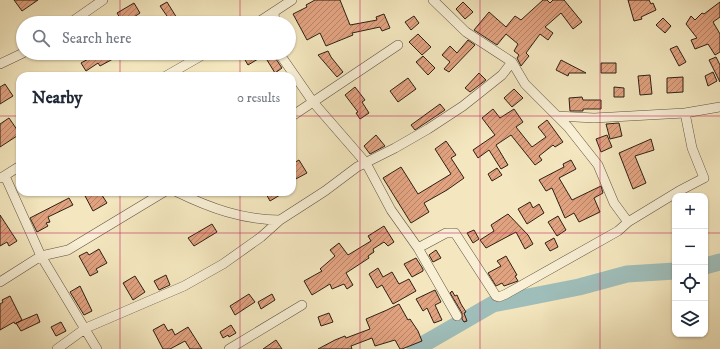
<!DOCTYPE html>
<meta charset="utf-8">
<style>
:root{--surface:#fff;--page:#f2f2f3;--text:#1f2937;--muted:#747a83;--line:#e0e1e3}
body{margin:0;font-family:"IM FELL DW Pica",serif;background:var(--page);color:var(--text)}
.controls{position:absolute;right:12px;bottom:12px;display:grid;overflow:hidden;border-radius:8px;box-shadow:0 1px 3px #0004}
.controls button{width:36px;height:36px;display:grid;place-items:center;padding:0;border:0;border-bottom:1px solid var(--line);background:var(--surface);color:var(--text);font:20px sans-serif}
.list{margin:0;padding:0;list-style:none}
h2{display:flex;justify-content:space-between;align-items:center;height:52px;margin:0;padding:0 16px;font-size:17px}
h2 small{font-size:13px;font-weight:400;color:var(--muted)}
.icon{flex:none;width:22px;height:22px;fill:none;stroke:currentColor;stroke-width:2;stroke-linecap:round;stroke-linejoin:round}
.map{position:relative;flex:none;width:720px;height:349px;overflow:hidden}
.search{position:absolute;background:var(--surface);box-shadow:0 1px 3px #0004;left:16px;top:16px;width:280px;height:44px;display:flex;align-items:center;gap:10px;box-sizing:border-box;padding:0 14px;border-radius:22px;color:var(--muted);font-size:15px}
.panel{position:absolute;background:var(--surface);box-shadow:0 1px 3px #0004;left:16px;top:72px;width:280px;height:124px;border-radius:12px}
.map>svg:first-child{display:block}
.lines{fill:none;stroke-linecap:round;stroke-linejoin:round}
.river{stroke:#9fbeba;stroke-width:17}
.building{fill:url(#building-hatch);stroke:#2d2015}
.street-casing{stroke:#5f5240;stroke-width:10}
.street{stroke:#f8efd5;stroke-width:9}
.grid{fill:none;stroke:#c2185b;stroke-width:1;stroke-opacity:0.55}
</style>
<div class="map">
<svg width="720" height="349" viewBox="0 0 720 349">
<defs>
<pattern id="building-hatch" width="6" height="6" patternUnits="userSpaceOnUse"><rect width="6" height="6" fill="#e1a280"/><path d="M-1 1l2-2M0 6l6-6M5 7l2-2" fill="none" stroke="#b78468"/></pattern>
</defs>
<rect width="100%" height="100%" fill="#f4e7bf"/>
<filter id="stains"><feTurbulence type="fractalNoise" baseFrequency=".005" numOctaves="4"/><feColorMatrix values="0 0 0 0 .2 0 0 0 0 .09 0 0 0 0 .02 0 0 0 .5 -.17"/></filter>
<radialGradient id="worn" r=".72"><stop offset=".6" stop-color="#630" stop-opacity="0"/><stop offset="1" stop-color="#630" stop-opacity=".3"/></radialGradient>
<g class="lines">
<path class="river" d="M705,266L720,262
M415,349L493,304L579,287L627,274L675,271"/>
</g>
<path class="building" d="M14,0H38L22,11Z
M315,0H340L350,25L377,20L376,17L384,14L390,28L382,31L380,27L352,33L353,35L326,46L320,33L307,40L293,14L307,7L306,5Z
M543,0H547L550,3L553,0H564L582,22L573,29L561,13L545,27L553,33L548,40L540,34L526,53L529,56L521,66L517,58L519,55L514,51L518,44L506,34L497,45L474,30L489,12L506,27L515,16L521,20Z
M628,0H649L651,4L653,3L656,10L641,17L642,19L634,21Z
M167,2L180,23H155L167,16L160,6Z
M463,2L473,12L465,19L456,9Z
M720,2V17L713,22L720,34V52L715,55L708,44L695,49L691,40L697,38L686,24L691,16L695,20L702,13L704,14Z
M134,3L140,13L134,17L137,23H123L117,13Z
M414,16L419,23L411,30L405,22Z
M663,18L671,26L665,33L656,25Z
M418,34L431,47L422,55L409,42Z
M468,40L475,45L449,72L444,69L450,62L442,55L450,46L457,53Z
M677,46L686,62L679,66L670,49Z
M328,51L331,57L343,72L337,77L318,55Z
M99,53H124L100,66L98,63L86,71L81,63Z
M241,53H255L258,59L248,65Z
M274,56L282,68L275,73L267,60Z
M423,56L435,68L428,75L416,62Z
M716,57L720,65V82L709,60Z
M561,60L586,73H569L568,76L556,70Z
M601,63H616V73H601Z
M713,72L717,81L708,86L705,76Z
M479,73L486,80L470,92L465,88Z
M650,75L652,94L640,95L638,76Z
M683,77V92L667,93V78Z
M408,78L416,89L398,102L390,91Z
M5,84L13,96L0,104V87Z
M355,87L365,100L362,102L369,113L360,119L356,113L358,112L345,95Z
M614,87L624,88V97H614Z
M514,89L523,98L512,107L504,98Z
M582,97L583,100H601V109H583V111H570L569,98Z
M440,104L445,110L415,130L411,125Z
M493,109L500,118L514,109L523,122L516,127L532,147L546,137L538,127L547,120L563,142L555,147L553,145L539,156L542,160L535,165L511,135L496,145L508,165L501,169L489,150L478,158L473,150L495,135L482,118Z
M9,118L20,134L0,147V124Z
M619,123L622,136L610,139L606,124Z
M376,135L385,146L370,154L364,146Z
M607,135L612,147L601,152L596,139Z
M651,139L654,150L635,156L646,183L633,189L619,153Z
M446,141L456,155L451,158L464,178L447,190L424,203L429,212L411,223L383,178L401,167L418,194L451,174L435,149Z
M299,160L307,173L292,181V164Z
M571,160L576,169L559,178L572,200L601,186L603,193L594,198L600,212L579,222L574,213L565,218L552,188L546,191L539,180L564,167L563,164Z
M497,168L502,175L492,181L488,174Z
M83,192H100L107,203L93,211Z
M265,192H285L270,201Z
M69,198L73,205L48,217L50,222L46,223L48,226L37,232L30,218Z
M530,202L533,208L539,204L544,213L527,224L518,209Z
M508,214L528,235L533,244L525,249L516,232L486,248L480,240L494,231L491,225Z
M0,215L17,241L9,246L7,242L0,246Z
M558,216L566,230L557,236L548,222Z
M212,224L217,232L194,246L188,238Z
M384,226L394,242L388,246L384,242L373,249L374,252L368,256L369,258L346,273L353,285L347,289L344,284L332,289L330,284L312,295L304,281L322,271L320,269L335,256L330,250L339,243L348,255L371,241L368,236Z
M474,230L479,239L473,243L467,233Z
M554,238L558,247L550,251L545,243Z
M99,249L107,263L96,269L98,272L90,276L79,256L87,252L89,255Z
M436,250L441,258L433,262L429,255Z
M506,256L517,275L515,276L518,281L504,286L502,283L496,286L488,273L501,266L497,261Z
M416,258L423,269V271L412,277L404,264Z
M378,268L383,277L392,272L399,284L409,279L416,291L393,304L382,285L377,288L369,274Z
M166,275L170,285L159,290L154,281Z
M135,276L145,292L133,300L123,283Z
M80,286L92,311L84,315L70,292Z
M435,290L441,302L435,305L442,320L434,323L427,308L423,311L416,299Z
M452,291L455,296L457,295L461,304L466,312L464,313L467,321L464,322L462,319V313L450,293Z
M249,294L255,302L235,315L230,306Z
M272,294L275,300L261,309L258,302Z
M10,296L22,320L15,324L14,322L0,330V304L3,302L2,300Z
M399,304L408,320L410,319L418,331L422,341L402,349H400L395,340L375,346L372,338L351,346L352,349H318L335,340L345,336L346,338L370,329L366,319L387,310Z
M329,313L333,322L321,326L318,317Z
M37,314L40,322L21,331L16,323Z
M61,322L66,331L56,336L51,327Z
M164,324L168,331L172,329L175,335L188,327L202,349H190L185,341L170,349H163L153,330Z
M231,325L236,333L229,337L228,335L223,338L220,332Z
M276,340L282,349H263Z"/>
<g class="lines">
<defs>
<path id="street" d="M433,0L466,32L512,62L525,84L568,127L598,165L614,203L628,222
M274,13L275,23
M70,23L103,0
M257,23L292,0
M279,53L313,102L366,163L391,210L418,248L457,316
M0,64L23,53
M166,76L206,53
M292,116L398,45
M557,116L594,118L685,113L720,107
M5,176L41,256L97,349
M1,178L20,166
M177,192C210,208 243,220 280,220
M418,248L446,233H455L496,296L499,297L506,294L618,231L628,222L679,191L704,178L692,148L685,113
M0,282L41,256L68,250L164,192
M57,349L86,328L184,286L223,264L261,237L280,220L325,191L357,167L395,148L428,129L463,106L502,75L512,62
M229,349L302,305"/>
</defs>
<use href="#street" class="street-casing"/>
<use href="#street" class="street"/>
</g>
<path class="grid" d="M120,0V23M240,0V23M360,0V349M480,0V349M600,0V349M120,53V76M240,53V76M0,116H20M292,116H720M120,192V349M240,192V349M0,233H675M705,233H720"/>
<rect width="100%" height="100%" filter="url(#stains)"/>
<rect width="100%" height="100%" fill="url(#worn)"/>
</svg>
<div class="controls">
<button>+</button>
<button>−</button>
<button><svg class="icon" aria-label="locate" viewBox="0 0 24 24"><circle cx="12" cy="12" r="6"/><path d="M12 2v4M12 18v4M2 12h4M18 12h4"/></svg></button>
<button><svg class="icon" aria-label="layers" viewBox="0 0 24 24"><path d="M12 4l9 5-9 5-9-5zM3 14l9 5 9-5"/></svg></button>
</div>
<div class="search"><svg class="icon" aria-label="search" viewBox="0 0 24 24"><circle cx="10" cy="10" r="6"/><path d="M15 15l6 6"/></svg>Search here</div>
<section class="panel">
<h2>Nearby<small>0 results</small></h2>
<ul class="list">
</ul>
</section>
</div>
